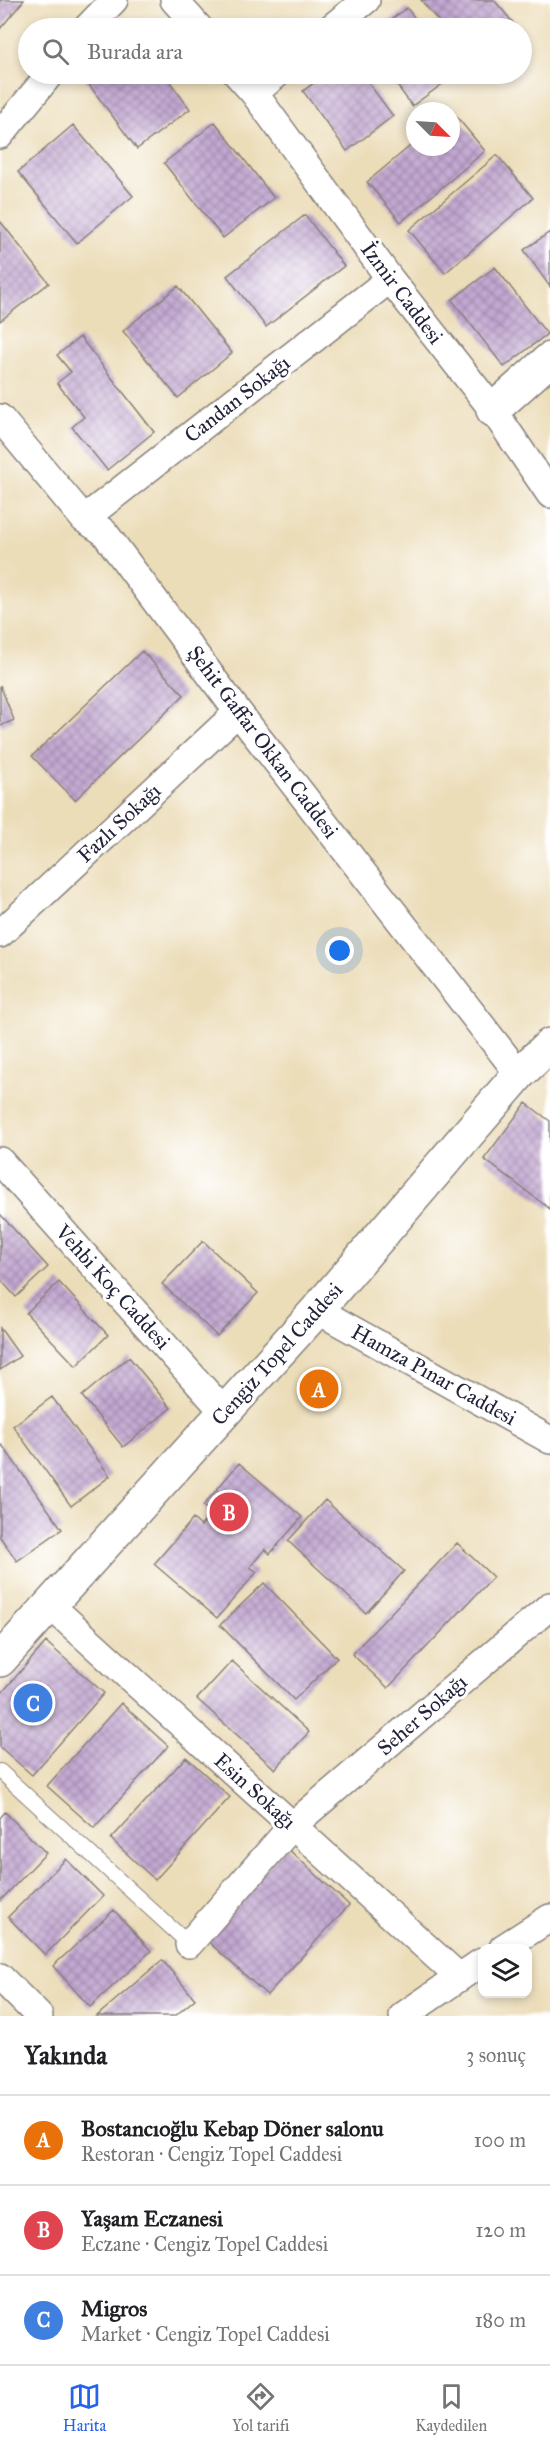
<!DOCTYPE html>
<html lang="tr">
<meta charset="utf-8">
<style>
:root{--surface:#fff;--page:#f2f2f2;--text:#202124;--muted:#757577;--line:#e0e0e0;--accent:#2563eb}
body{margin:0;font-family:"IM FELL Great Primer",serif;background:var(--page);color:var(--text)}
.controls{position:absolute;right:18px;bottom:18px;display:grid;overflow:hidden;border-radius:12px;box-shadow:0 3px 9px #0003}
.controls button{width:54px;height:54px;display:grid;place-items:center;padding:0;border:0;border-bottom:2px solid var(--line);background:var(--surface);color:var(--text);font:30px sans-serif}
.compass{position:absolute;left:406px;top:102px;width:54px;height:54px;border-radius:50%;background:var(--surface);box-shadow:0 3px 9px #0003;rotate:114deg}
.you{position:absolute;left:340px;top:951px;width:21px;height:21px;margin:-15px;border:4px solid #fff;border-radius:50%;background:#1a73e8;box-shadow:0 0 0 9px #1a73e833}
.badge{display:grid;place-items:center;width:39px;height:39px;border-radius:50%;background:var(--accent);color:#fff;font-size:20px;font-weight:700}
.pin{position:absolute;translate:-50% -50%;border:3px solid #fff;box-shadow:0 2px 6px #0006}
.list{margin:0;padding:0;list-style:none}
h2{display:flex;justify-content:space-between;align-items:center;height:78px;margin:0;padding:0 24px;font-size:26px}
h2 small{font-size:20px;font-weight:400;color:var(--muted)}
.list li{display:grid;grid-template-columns:39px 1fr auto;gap:18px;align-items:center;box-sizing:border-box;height:90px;padding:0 24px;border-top:2px solid var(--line)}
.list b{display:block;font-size:22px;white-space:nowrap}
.list p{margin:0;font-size:20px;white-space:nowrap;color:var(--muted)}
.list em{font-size:20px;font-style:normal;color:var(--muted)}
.icon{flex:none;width:33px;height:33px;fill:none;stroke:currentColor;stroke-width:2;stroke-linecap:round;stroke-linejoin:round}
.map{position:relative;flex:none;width:550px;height:2016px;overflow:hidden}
.search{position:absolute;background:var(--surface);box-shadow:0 3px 9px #0003;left:18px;right:18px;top:18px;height:66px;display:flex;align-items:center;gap:15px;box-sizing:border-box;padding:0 21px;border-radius:33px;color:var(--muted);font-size:22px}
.sheet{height:348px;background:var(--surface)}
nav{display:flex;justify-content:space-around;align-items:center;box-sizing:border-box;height:84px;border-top:2px solid var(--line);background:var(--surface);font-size:16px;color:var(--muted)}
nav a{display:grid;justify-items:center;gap:3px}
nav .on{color:var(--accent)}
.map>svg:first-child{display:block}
.building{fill:url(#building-cross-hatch)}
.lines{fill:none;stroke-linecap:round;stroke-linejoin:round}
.lane-casing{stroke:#87807a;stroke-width:16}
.street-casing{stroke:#87807a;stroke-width:30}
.secondary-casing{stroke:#87807a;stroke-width:36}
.lane{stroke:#fff;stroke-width:14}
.street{stroke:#fff;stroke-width:27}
.secondary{stroke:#fff;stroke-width:33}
.labels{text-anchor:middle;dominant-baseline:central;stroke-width:6;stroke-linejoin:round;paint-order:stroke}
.street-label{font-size:21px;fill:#22223b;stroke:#fff}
</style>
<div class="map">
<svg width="550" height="2016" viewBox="0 0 550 2016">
<defs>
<pattern id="building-cross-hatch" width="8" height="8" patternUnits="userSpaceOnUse" patternTransform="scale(1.5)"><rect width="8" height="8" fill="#c3a8d1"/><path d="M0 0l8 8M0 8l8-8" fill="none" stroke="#9e88ab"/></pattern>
</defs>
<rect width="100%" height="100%" fill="#fff"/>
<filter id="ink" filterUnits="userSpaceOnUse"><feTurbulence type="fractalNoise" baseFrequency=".0167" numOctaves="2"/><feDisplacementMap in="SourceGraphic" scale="12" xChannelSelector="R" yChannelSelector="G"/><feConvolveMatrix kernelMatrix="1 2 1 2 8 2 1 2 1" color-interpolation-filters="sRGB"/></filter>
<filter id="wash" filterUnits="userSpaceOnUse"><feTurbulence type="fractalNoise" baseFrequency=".008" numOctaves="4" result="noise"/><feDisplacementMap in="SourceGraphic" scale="24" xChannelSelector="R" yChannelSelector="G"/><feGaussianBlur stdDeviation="1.35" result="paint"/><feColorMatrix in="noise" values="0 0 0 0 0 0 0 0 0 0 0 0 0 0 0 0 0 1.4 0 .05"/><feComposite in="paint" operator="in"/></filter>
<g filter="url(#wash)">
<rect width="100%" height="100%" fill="#ecddb9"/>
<g id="blocks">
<path class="building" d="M0,0H24L0,29Z
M421,0H494L515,25L511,28H444Z
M407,8L422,28H379Z
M81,74H164L190,109L137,149Z
M326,74H362L393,116L347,151L303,91Z
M389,74H454L455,75L412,106Z
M451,110L485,151L401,222L367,182L415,142V147H451Z
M215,122L274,198L223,238L164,163Z
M73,125L133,196L77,243L18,172Z
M497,155L533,198L445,273L409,230Z
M305,215L344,266L266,327L227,276Z
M0,221L49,283L0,321Z
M550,232V287L524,250Z
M495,267L547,334L504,367L452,300Z
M178,286L232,353L178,398L123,331Z
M80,337L154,432L107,470L72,427L84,417L57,383L71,372L57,355Z
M142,651L184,695L75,800L32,756Z
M0,685L14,720L0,726Z
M526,1103L550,1121V1209L484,1159Z
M0,1214L48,1267L16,1297L0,1279Z
M203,1241L258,1293L217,1336L162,1284Z
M59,1282L108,1335L76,1366L26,1313Z
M0,1328L20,1356L0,1370Z
M129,1357L171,1408L123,1447L82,1396Z
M52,1397L110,1476L71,1506L13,1426Z
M2,1445L62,1529L17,1561L0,1537V1446Z
M239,1463L302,1517L270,1554L265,1549L250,1567L257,1572L217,1618L154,1564L193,1519L201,1526L212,1513L203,1506Z
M325,1500L404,1571L366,1613L288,1541Z
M457,1543L493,1577L388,1688L352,1654Z
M264,1583L337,1658L294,1700L220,1625Z
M46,1642L104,1693L32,1775L0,1747V1695Z
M232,1661L309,1732L275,1769L197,1699Z
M121,1703L168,1746L94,1828L47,1786Z
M186,1757L230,1797L155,1880L111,1839Z
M5,1812L46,1853L0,1901V1818Z
M286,1847L349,1905L267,1995L203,1937Z
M66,1859L103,1896L45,1955L8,1917Z
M114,1910L151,1951L90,2007L53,1966Z
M162,1960L195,1999L175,2016H97Z"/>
</g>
</g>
<g filter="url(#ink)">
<use href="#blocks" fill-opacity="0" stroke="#87807a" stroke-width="1.5"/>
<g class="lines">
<defs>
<path id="lane" d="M0,1771L189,1944"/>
<path id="street" d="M174,0L199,28
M87,28L114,0
M331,28L366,0
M237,74L254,93
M277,74L254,93L390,279L493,410L550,494
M0,135L50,74
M0,418L84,519L104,532L238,712L519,1074
M84,519L390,279
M0,934L238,712
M0,1161L225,1413
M317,1310L550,1440
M51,1606L459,1977
M189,1944L293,1825L550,1606
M503,1948L550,1918
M0,1977L39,2016
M403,2016L482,1962"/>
<path id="secondary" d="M493,410L550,359
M0,1660L317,1310L519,1074L550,1045"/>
</defs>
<use href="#lane" class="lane-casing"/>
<use href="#street" class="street-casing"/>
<use href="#secondary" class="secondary-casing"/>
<use href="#lane" class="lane"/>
<use href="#street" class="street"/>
<use href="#secondary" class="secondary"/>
</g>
</g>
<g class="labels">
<g class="street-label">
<text transform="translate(402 293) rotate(53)">İzmir Caddesi</text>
<text transform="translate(237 399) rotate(-38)">Candan Sokağı</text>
<text transform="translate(263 742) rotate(53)">Şehit Gaffar Okkan Caddesi</text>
<text transform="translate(119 823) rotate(-43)">Fazlı Sokağı</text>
<text transform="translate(113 1287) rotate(48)">Vehbi Koç Caddesi</text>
<text transform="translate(277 1354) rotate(-48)">Cengiz Topel Caddesi</text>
<text transform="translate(434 1375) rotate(29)">Hamza Pınar Caddesi</text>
<text transform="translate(422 1715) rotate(-41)">Seher Sokağı</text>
<text transform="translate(255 1791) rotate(42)">Esin Sokağı</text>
</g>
</g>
</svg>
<div class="controls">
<button><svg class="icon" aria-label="layers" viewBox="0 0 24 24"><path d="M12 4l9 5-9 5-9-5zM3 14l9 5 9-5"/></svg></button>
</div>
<svg class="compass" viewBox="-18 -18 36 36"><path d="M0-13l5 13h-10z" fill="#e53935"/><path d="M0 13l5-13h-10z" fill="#757577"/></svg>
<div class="you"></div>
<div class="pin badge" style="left:319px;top:1389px;background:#e8710a">A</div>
<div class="pin badge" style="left:229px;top:1512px;background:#e0444e">B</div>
<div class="pin badge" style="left:33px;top:1703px;background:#3f7fe0">C</div>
<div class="search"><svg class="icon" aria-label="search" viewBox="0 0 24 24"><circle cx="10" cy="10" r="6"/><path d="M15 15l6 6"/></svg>Burada ara</div>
</div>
<section class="sheet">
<h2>Yakında<small>3 sonuç</small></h2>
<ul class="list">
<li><span class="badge" style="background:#e8710a">A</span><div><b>Bostancıoğlu Kebap Döner salonu</b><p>Restoran · Cengiz Topel Caddesi</p></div><em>100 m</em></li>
<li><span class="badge" style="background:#e0444e">B</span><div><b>Yaşam Eczanesi</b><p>Eczane · Cengiz Topel Caddesi</p></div><em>120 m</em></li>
<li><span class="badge" style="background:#3f7fe0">C</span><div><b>Migros</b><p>Market · Cengiz Topel Caddesi</p></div><em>180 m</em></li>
</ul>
</section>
<nav>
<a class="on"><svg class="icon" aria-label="map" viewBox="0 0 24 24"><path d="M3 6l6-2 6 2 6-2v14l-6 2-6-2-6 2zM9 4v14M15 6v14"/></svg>Harita</a>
<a><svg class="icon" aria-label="directions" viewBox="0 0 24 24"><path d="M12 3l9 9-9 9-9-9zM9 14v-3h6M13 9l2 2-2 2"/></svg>Yol tarifi</a>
<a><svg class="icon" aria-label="saved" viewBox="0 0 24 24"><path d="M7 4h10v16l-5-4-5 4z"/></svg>Kaydedilen</a>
</nav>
